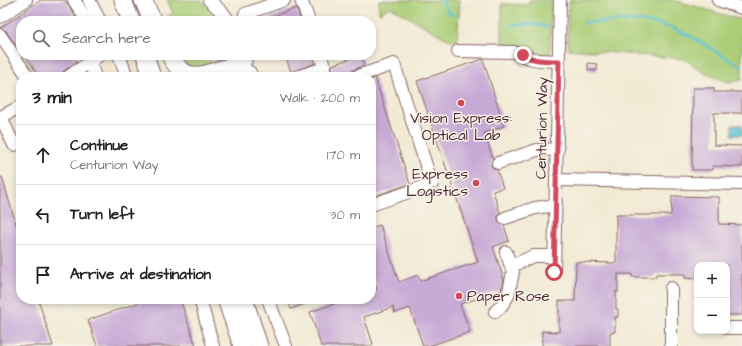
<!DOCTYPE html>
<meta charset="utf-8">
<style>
:root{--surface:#fff;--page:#f2f2f2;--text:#222;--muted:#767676;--line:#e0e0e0}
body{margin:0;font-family:"Architects Daughter",sans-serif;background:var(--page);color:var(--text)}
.controls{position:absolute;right:12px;bottom:12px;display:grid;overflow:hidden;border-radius:8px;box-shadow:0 2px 6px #0003}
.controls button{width:36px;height:36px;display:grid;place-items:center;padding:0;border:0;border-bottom:1px solid var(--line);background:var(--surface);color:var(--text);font:20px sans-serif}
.stop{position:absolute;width:12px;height:12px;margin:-9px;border:3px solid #d1495b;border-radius:50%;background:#fff}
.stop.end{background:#d1495b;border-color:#fff;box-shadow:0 1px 4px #0008}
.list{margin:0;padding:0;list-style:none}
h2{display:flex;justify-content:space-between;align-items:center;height:52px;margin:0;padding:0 16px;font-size:17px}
h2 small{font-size:13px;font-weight:400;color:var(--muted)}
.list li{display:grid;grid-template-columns:26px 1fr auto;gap:12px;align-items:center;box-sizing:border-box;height:60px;padding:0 16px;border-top:1px solid var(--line)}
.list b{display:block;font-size:15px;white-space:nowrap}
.list p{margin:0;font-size:13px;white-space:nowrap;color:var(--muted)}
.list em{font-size:13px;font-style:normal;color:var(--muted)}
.icon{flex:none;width:22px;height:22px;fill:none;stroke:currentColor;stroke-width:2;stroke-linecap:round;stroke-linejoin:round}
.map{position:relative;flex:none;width:742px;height:346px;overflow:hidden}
.search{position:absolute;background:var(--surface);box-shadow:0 2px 6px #0003;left:16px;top:16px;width:360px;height:44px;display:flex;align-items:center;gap:10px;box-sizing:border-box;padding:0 14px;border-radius:16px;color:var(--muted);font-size:15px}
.panel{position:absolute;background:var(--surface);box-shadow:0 2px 6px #0003;left:16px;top:72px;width:360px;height:232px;border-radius:16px}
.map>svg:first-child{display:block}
.green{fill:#abce78;stroke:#7a7652}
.water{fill:#57c1d2;stroke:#50707e}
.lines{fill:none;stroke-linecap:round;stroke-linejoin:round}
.stream{stroke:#57c1d2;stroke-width:2.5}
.building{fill:#c7aad6}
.minor-casing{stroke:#856666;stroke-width:14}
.highway-casing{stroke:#856666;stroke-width:19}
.minor{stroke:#fff;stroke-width:12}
.highway{stroke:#fff;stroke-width:17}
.route{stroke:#d1495b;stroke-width:5}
.poi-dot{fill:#d1495b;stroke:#f7f3e8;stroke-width:1.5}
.labels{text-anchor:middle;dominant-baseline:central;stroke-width:3;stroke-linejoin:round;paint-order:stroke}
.poi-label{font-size:15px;fill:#4a1f2b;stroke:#f7f3e8}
.street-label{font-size:15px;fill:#4a1f2b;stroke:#f7f3e8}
</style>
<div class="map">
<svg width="742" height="346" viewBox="0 0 742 346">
<rect width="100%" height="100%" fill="#f7f3e8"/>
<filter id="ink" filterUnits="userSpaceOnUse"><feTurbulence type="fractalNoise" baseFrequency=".025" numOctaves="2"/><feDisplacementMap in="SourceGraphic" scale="8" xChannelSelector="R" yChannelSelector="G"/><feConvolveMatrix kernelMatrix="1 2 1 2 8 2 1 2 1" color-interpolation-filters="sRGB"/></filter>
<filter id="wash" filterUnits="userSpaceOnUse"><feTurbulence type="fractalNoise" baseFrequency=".012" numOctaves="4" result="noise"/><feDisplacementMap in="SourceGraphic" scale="16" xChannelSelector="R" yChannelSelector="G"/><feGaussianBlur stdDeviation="0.9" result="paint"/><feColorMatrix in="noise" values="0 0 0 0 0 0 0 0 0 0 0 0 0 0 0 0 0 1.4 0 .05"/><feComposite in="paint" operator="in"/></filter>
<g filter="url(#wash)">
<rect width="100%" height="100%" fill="#f2ead4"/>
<path class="green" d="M167,0H201L218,15L221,21H170L167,17L173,13Z
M379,0H460L457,41L447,39L391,7L379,13Z
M529,0H551L550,54L528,53L521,47L502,43V4L528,5Z
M570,0H674L742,20V80L730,82L707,75L685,59L568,49V9Z
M176,55C188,55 207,51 212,64C192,71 191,70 176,55Z
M213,55H230L225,59L218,62Z"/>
<path class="water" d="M732,125H742V135H732Z"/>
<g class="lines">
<path class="stream" d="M442,0L448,12L454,15
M584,23C613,21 641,18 669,27C695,35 717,55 742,66
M511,25L532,24L548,27"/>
</g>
<g id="blocks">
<path class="building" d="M41,0H65L78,21H21V50L19,51L6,31L0,28Z
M296,8L301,21H262V20Z
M25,55H72L77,62L64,71L58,77H39Z
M285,55H311L314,64L291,72Z
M361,55L364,65L349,72L335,77H330L329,74L332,70V65Z
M483,59L504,126L484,133L493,158L491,165L493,168L497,170L503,188L493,191L500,213L498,216V220L500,224L504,225L509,241L493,247L504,280L501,291L460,304L470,332L429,346H423L410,308L395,313L393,307L364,317L373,344H372V346H321L310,312L348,299H371V291L377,289L373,277L371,278V228L380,225L399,282L418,275L420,281L478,262L417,81Z
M588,63L597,64V71L588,70Z
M375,78L410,184L371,197V80Z
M693,88H714V92H742V113H714V145L742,146V167L713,166V170H692Z
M0,177H2L21,241V299H38L53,346H0Z
M672,196L719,197V224L742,225V315H727V265H697V279L685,278V274H656V277H632V274H618V292L616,291V309H618V317H615V332H610V346H542V331L559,332V301H575L576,262L616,263V215H671Z
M149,299H171L172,301L180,299L196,346H97L88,320Z
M288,299H316V300L291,309Z"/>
</g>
</g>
<g filter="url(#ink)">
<use href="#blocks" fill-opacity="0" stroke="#856666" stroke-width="1"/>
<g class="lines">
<defs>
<path id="minor" d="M74,0L87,21
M89,0L100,21
M209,0L224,14L229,21
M301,0L309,21
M718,0L742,8
M245,14L284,0
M0,17L26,0
M0,35L28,77
M458,51L514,52L529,58L539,60L559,61
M119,55L127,77
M90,62L95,77
M68,77L100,55
M296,77L325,68L320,55
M355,77L394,64L432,184L371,205
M21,106L1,117L14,145L21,143
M498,163L537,150L558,149
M557,180L742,184
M505,218L535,208L556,205
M512,266L533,256H554
M554,272L560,0
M200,299L213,346
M268,299L286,346
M495,312L502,305L508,296L513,272L506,252
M727,328H742
M671,346V288"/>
<path id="highway" d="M123,0L131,21
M143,0L153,21
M145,55L152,77
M170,55C174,64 182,74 192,75C204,77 232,66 243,61
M239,77L248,74
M226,299L242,346
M244,299L259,346"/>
</defs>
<use href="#minor" class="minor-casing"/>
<use href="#highway" class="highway-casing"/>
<use href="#minor" class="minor"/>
<use href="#highway" class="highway"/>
</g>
</g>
<g class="lines" filter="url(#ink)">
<path class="route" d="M523,55C534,61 547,61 559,61L554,272"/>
</g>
<g class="poi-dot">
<circle cx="461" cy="103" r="4"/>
<circle cx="476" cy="183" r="4"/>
<circle cx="459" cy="296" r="4"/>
</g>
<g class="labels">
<g class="poi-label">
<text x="461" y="118">Vision Express:<tspan x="461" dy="17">Optical Lab</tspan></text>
<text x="468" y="174" text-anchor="end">Express<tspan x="468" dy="17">Logistics</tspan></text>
<text x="467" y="296" text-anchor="start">Paper Rose</text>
</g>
<g class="street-label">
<text transform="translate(542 128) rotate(-89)">Centurion Way</text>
</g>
</g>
</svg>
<div class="controls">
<button>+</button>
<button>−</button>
</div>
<div class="stop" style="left:554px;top:272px"></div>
<div class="stop end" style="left:523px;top:55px"></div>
<div class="search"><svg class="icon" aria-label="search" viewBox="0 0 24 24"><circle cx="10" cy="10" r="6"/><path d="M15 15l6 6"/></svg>Search here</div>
<section class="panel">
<h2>3 min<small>Walk · 200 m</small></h2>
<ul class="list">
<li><svg class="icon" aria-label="ahead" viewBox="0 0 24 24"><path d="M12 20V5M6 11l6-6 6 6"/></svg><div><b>Continue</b><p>Centurion Way</p></div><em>170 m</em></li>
<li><svg class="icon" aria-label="left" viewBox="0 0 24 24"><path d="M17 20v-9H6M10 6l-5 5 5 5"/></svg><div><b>Turn left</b></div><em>30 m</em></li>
<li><svg class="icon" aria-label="arrive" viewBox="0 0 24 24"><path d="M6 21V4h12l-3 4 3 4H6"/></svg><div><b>Arrive at destination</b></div></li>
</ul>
</section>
</div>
